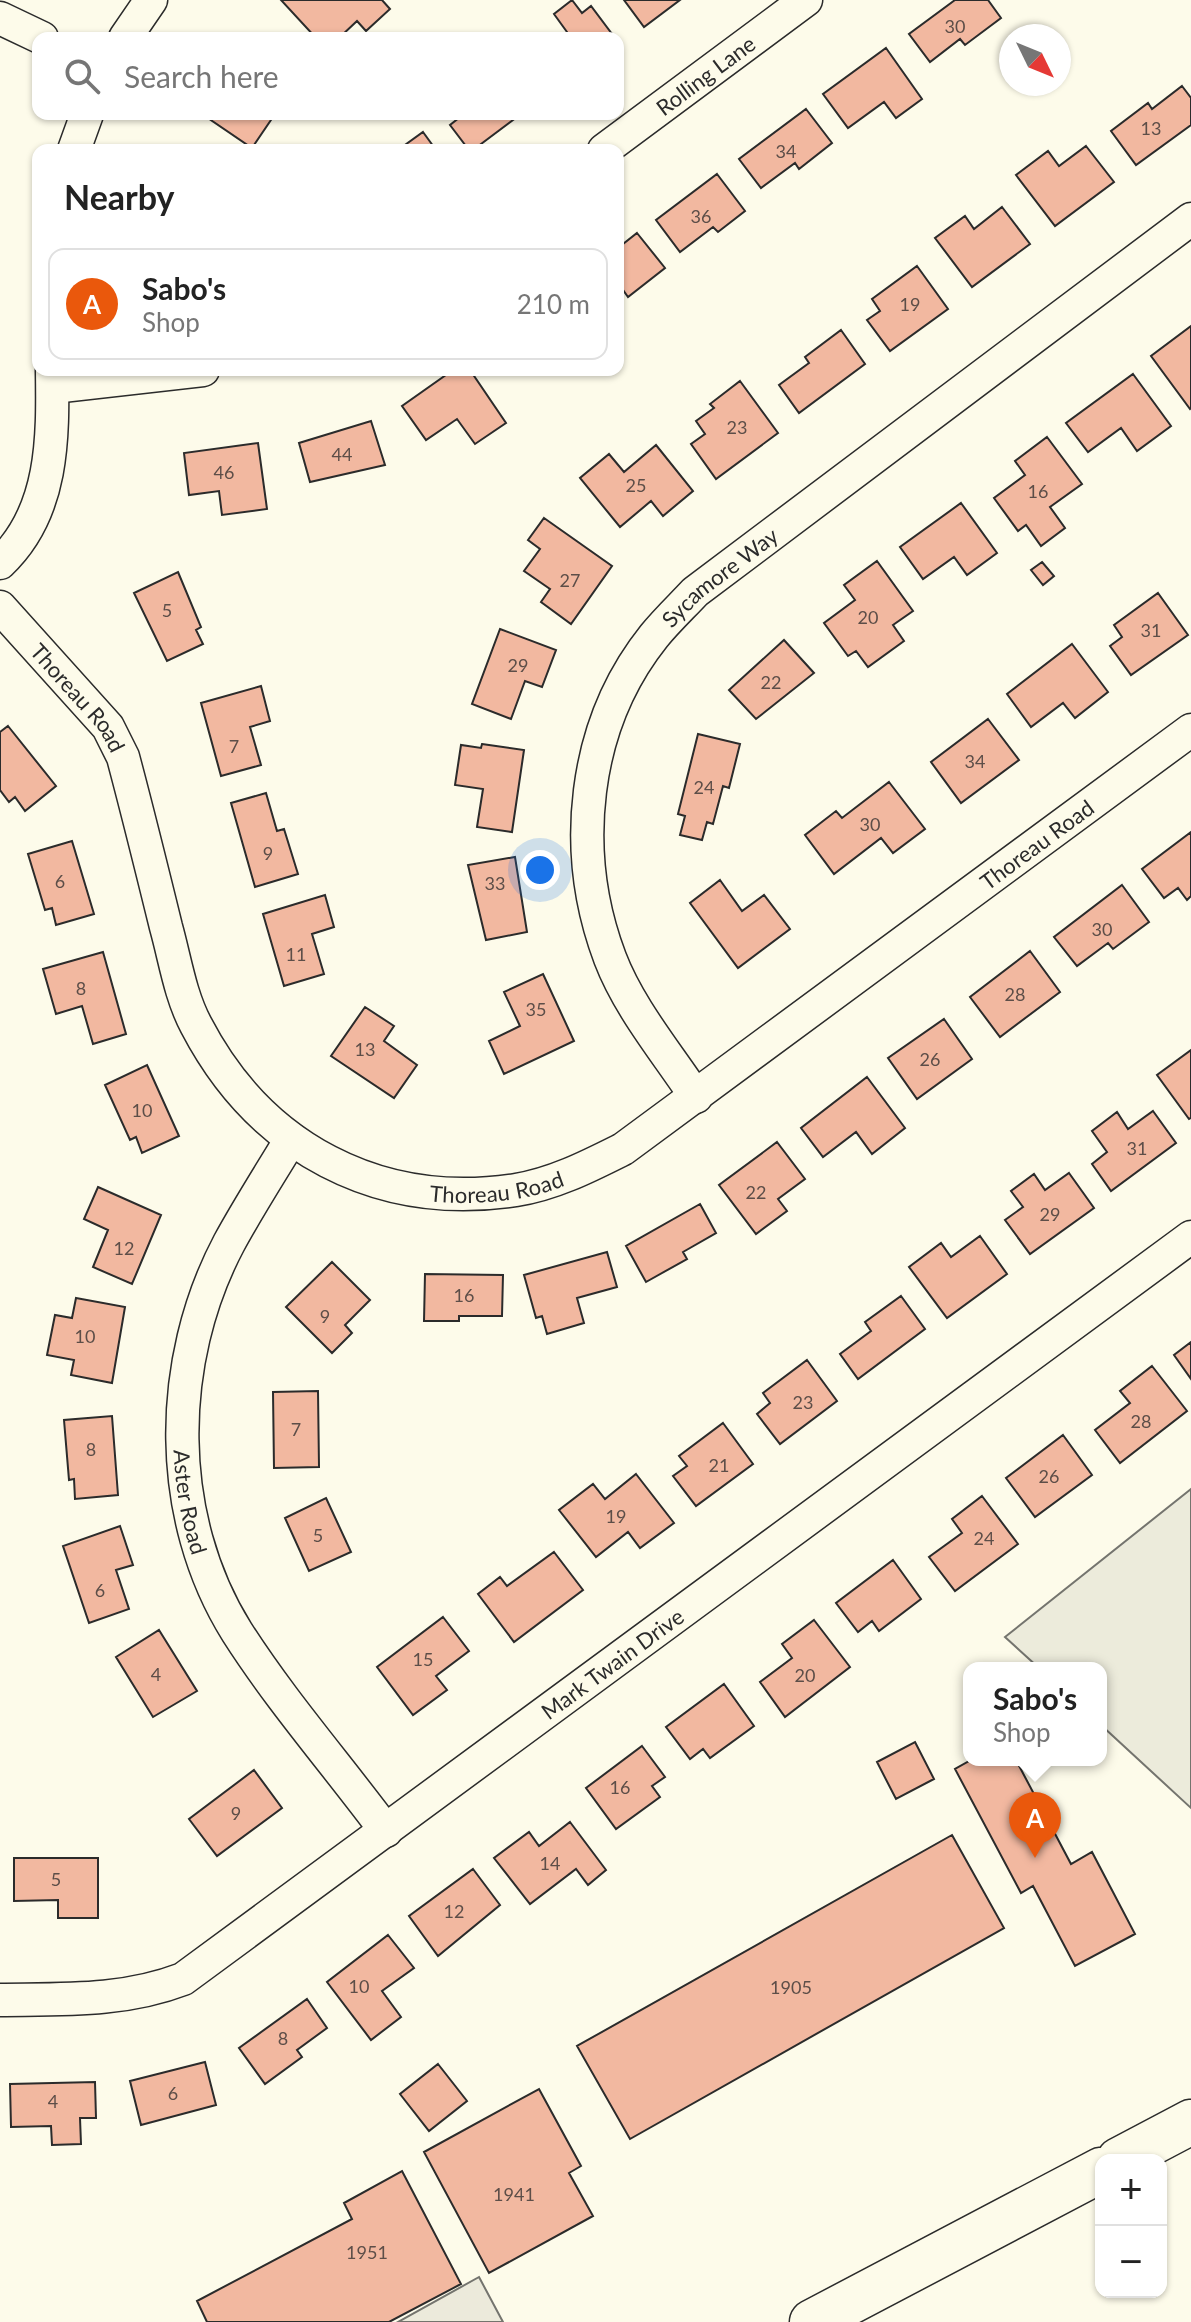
<!DOCTYPE html>
<meta charset="utf-8">
<style>
:root{--surface:#fff;--page:#f6f6f6;--text:#222;--muted:#767676;--line:#e0e0e0;--accent:#ea580c}
body{margin:0;font-family:Lato,sans-serif;background:var(--page);color:var(--text)}
.controls{position:absolute;right:24px;bottom:24px;display:grid;overflow:hidden;border-radius:16px;box-shadow:0 2px 6px #0004}
.controls button{width:72px;height:72px;display:grid;place-items:center;padding:0;border:0;border-bottom:2px solid var(--line);background:var(--surface);color:var(--text);font:40px sans-serif}
.compass{position:absolute;left:999px;top:24px;width:72px;height:72px;border-radius:50%;background:var(--surface);box-shadow:0 2px 6px #0004;rotate:133deg}
.you{position:absolute;left:540px;top:870px;width:28px;height:28px;margin:-20px;border:6px solid #fff;border-radius:50%;background:#1a73e8;box-shadow:0 0 0 12px #1a73e833}
.badge{display:grid;place-items:center;width:52px;height:52px;border-radius:50%;background:var(--accent);color:#fff;font-size:26px;font-weight:700}
.pin{position:absolute;translate:-50% -66px;filter:drop-shadow(0 2px 4px #0008)}
.pin::after{content:'';position:absolute;top:42px;width:28px;height:24px;background:inherit;clip-path:polygon(0 0,100% 0,50% 100%)}
.popup{position:absolute;left:963px;top:1662px;width:144px;height:104px;box-sizing:border-box;display:grid;place-content:center;border-radius:16px;background:var(--surface);filter:drop-shadow(0 2px 6px #0005);font-size:26px;white-space:nowrap;color:var(--muted)}
.popup b{font-size:30px;color:var(--text)}
.popup::after{content:'';position:absolute;left:50%;top:100%;margin-left:-16px;border:16px solid transparent;border-top-color:var(--surface)}
.list{margin:0;padding:0;list-style:none}
h2{display:flex;justify-content:space-between;align-items:center;height:104px;margin:0;padding:0 32px;font-size:34px}
h2 small{font-size:26px;font-weight:400;color:var(--muted)}
.list li{display:grid;grid-template-columns:52px 1fr auto;gap:24px;align-items:center;box-sizing:border-box;height:112px;margin:0 16px 16px;padding:0 16px;border:2px solid var(--line);border-radius:16px}
.list b{display:block;font-size:30px;white-space:nowrap}
.list p{margin:0;font-size:26px;white-space:nowrap;color:var(--muted)}
.list em{font-size:26px;font-style:normal;color:var(--muted)}
.icon{flex:none;width:44px;height:44px;fill:none;stroke:currentColor;stroke-width:2;stroke-linecap:round;stroke-linejoin:round}
.map{position:relative;flex:none;width:1191px;height:2322px;overflow:hidden}
.search{position:absolute;background:var(--surface);box-shadow:0 2px 6px #0004;left:32px;top:32px;width:592px;height:88px;display:flex;align-items:center;gap:20px;box-sizing:border-box;padding:0 28px;border-radius:16px;color:var(--muted);font-size:30px}
.panel{position:absolute;background:var(--surface);box-shadow:0 2px 6px #0004;left:32px;top:144px;width:592px;height:232px;border-radius:16px}
.map>svg:first-child{display:block}
.green{fill:#ecebdb;stroke:#74746e;stroke-width:2}
.parking{fill:#eceadb;stroke:#74746e;stroke-width:2}
.building{fill:#f2b8a0;stroke:#2b2b2b;stroke-width:2}
.lines{fill:none;stroke-linecap:round;stroke-linejoin:round}
.minor-casing{stroke:#2b2b2b;stroke-width:35}
.primary-casing{stroke:#2b2b2b;stroke-width:47}
.minor{stroke:#fdfbea;stroke-width:32}
.primary{stroke:#fdfbea;stroke-width:44}
.labels{text-anchor:middle;dominant-baseline:central;stroke-width:6;stroke-linejoin:round;paint-order:stroke}
.number-label{font-size:18px;fill:#5d4e48}
.street-label{font-size:22px;fill:#2b2b2b;stroke:#fdfbea}
</style>
<div class="map">
<svg width="1191" height="2322" viewBox="0 0 1191 2322">
<rect width="100%" height="100%" fill="#fdfbea"/>
<path class="green" d="M1191,1489V1808L1101,1725V1668H1039L1005,1637Z"/>
<path class="parking" d="M479,2277L503,2322H398Z"/>
<path class="building" d="M281,0H382L390,9L366,31L357,21L339,38H316Z
M572,0L582,13L591,6L615,38H559L567,32L554,14Z
M624,0H680L644,27Z
M955,0H988L1001,18L965,45L960,39L930,62L909,34Z
M886,48L922,99L896,118L884,102L848,128L823,94Z
M1182,86L1191,98V125L1136,165L1111,131L1148,103L1152,109Z
M806,109L832,143L799,169L795,163L761,188L739,159Z
M202,114H275L252,148Z
M464,114H521L473,150H469L450,125Z
M423,132L436,150H398Z
M1086,146L1114,182L1055,226L1016,175L1048,151L1059,166Z
M717,174L745,211L718,232L713,227L680,252L656,220Z
M1002,207L1030,244L972,287L935,238L965,216L974,229Z
M637,233L665,268L628,297L623,290L618,294V248Z
M917,266L948,309L890,351L867,320L880,311L872,299Z
M1191,326V408L1190,409L1151,356Z
M841,330L865,364L799,413L779,385L809,363L805,357Z
M453,370H470L506,423L475,444L457,419L426,440L402,406Z
M1133,374L1171,426L1137,451L1121,428L1088,452L1066,423Z
M740,381L778,433L716,479L691,444L705,434L696,421L714,408L710,404Z
M371,421L385,465L310,482L299,443Z
M1047,437L1082,484L1050,507L1065,528L1041,546L1026,525L1018,531L994,498L1025,475L1015,461Z
M258,443L267,509L222,515L219,491L189,495L184,453Z
M656,445L693,491L663,516L651,501L620,527L580,478L609,454L624,472Z
M961,503L997,553L967,575L954,557L923,579L900,547Z
M544,518L612,566L571,624L541,602L550,589L524,571L540,549L528,540Z
M877,561L913,611L893,625L904,641L868,667L856,651L848,656L824,623L855,600L844,585Z
M1042,562L1054,576L1043,585L1031,570Z
M178,572L201,627L196,630L203,644L167,661L134,593Z
M1158,593L1188,635L1131,675L1110,646L1122,637L1114,625Z
M500,629L556,650L542,687L525,681L511,719L472,704Z
M784,640L814,673L756,719L729,690Z
M1072,644L1108,692L1075,718L1063,703L1031,727L1007,694Z
M261,686L270,721L250,727L261,765L221,776L201,703Z
M988,719L1019,760L961,803L931,762Z
M8,726L56,786L25,811L15,797L9,802L0,790V732Z
M698,734L740,744L729,788L723,786L713,824L707,822L702,840L680,835L685,816L678,814Z
M482,744L524,750L512,832L477,827L483,789L455,785L461,745L481,748Z
M889,782L925,829L893,853L881,838L834,874L805,835L836,811L842,818Z
M266,793L277,831L284,829L298,874L255,887L231,803Z
M1191,832V896L1187,900L1178,888L1164,898L1142,869Z
M72,841L94,914L56,925L52,908L45,910L28,854Z
M515,857L527,932L486,940L468,865Z
M720,880L742,911L764,895L790,929L738,968L690,903Z
M1122,885L1149,922L1113,949L1108,943L1077,966L1054,937Z
M325,895L334,927L312,934L324,974L284,986L263,914Z
M1030,951L1060,992L1000,1037L970,997Z
M103,952L126,1034L93,1044L82,1006L56,1014L43,969Z
M543,974L574,1041L504,1074L489,1041L520,1026L504,992Z
M365,1007L394,1026L384,1041L417,1065L394,1098L331,1056Z
M944,1019L972,1059L917,1099L888,1058Z
M1191,1050V1118L1189,1119L1157,1075Z
M147,1065L179,1136L142,1153L136,1137L130,1140L105,1085Z
M867,1077L905,1128L872,1154L856,1132L823,1157L801,1128Z
M1153,1111L1176,1143L1111,1191L1092,1164L1107,1152L1092,1131L1117,1112L1128,1129Z
M777,1142L805,1179L778,1199L787,1211L756,1234L719,1185Z
M1069,1173L1094,1208L1030,1254L1005,1220L1023,1207L1011,1191L1034,1174L1045,1190Z
M98,1187L161,1215L132,1284L93,1267L108,1230L84,1219Z
M700,1204L716,1233L683,1252L687,1259L646,1282L626,1246Z
M980,1236L1007,1274L947,1318L909,1267L941,1243L951,1257Z
M607,1252L617,1287L577,1298L584,1323L547,1334L542,1316L536,1318L524,1275Z
M332,1262L370,1300L345,1325L352,1333L332,1353L286,1307Z
M425,1274L503,1275L502,1316H459V1321H424Z
M901,1296L925,1329L858,1379L840,1354L871,1331L865,1322Z
M76,1298L125,1307L112,1383L71,1375L74,1360L47,1355L55,1315L72,1318Z
M1191,1342V1379L1174,1355Z
M807,1360L837,1401L780,1444L757,1414L770,1403L763,1393Z
M1152,1366L1187,1411L1120,1463L1095,1430L1130,1403L1120,1391Z
M318,1391L319,1467L274,1468L273,1392Z
M112,1416L118,1495L75,1499L74,1479L69,1480L64,1420Z
M723,1423L753,1464L696,1506L673,1476L687,1466L679,1456Z
M1063,1435L1092,1475L1035,1517L1006,1478Z
M636,1474L674,1523L640,1548L628,1532L596,1557L559,1510L593,1484L605,1499Z
M982,1496L1018,1544L955,1591L929,1557L962,1533L952,1519Z
M326,1498L351,1552L309,1571L285,1518Z
M120,1526L133,1565L116,1570L129,1609L89,1623L63,1546Z
M554,1552L583,1590L514,1642L478,1594L500,1577L507,1586Z
M893,1560L921,1599L879,1631L872,1621L858,1632L836,1603Z
M443,1617L469,1651L436,1676L447,1690L413,1715L377,1667Z
M814,1620L850,1667L785,1717L760,1682L792,1658L782,1644Z
M159,1630L197,1691L153,1717L116,1657Z
M724,1684L754,1726L710,1758L703,1749L690,1759L666,1727Z
M915,1742L934,1779L896,1799L877,1762Z
M642,1746L665,1777L652,1786L660,1797L616,1829L586,1788Z
M971,1760H1016L1071,1864L1092,1852L1135,1934L1075,1966L1033,1886L1021,1893L955,1769Z
M254,1770L282,1808L217,1856L189,1819Z
M570,1822L606,1870L588,1885L576,1869L530,1904L494,1858L529,1832L539,1846Z
M952,1835L1004,1928L630,2139L577,2046Z
M14,1858H98V1918H58V1900L14,1901Z
M473,1869L500,1905L438,1956L409,1916Z
M388,1935L414,1968L382,1991L401,2017L371,2040L327,1982Z
M307,1999L327,2028L297,2050L302,2057L265,2084L239,2048Z
M205,2062L216,2105L141,2125L130,2081Z
M438,2064L467,2101L429,2131L400,2094Z
M95,2082L96,2118H80L81,2144L52,2145L51,2126L11,2127L10,2084Z
M539,2089L581,2166L569,2173L593,2216L489,2273L424,2152Z
M402,2171L461,2284L389,2322H207L197,2301L352,2219L344,2203Z"/>
<g class="lines">
<defs>
<g id="minor">
<path d="M0,18L42,38"/>
<path d="M125,38L151,0"/>
<path d="M74,150L87,114"/>
<path id="s1" d="M604,150L806,0"/>
<path d="M53,387L203,370"/>
<path d="M0,563C54,512 53,438 52,370"/>
<path id="s2" d="M0,607L108,727L123,757C138,813 152,870 166,927C175,959 180,995 196,1025C260,1148 378,1211 516,1190C554,1184 589,1166 623,1149L1191,730"/>
<path id="s3" d="M696,1097C667,1053 629,1008 610,958C570,852 582,726 654,636C667,620 682,606 695,592L1191,219"/>
<path id="s4" d="M291,1139C270,1174 248,1208 229,1243C166,1362 165,1517 237,1632C281,1701 337,1765 386,1831"/>
<path id="s5" d="M0,2000C63,1999 123,2002 183,1979L1191,1237"/>
</g>
<path id="primary" d="M1119,2160L1191,2122
M812,2322L1101,2170"/>
</defs>
<use href="#minor" class="minor-casing"/>
<use href="#primary" class="primary-casing"/>
<use href="#minor" class="minor"/>
<use href="#primary" class="primary"/>
</g>
<g class="labels">
<g class="number-label">
<text x="955" y="26">30</text>
<text x="1151" y="128">13</text>
<text x="786" y="151">34</text>
<text x="701" y="216">36</text>
<text x="910" y="304">19</text>
<text x="737" y="427">23</text>
<text x="342" y="454">44</text>
<text x="224" y="472">46</text>
<text x="636" y="485">25</text>
<text x="1038" y="491">16</text>
<text x="570" y="580">27</text>
<text x="167" y="610">5</text>
<text x="868" y="617">20</text>
<text x="1151" y="630">31</text>
<text x="518" y="665">29</text>
<text x="771" y="682">22</text>
<text x="234" y="746">7</text>
<text x="975" y="761">34</text>
<text x="704" y="787">24</text>
<text x="870" y="824">30</text>
<text x="268" y="853">9</text>
<text x="60" y="881">6</text>
<text x="495" y="883">33</text>
<text x="1102" y="929">30</text>
<text x="296" y="954">11</text>
<text x="81" y="988">8</text>
<text x="1015" y="994">28</text>
<text x="536" y="1009">35</text>
<text x="365" y="1049">13</text>
<text x="930" y="1059">26</text>
<text x="142" y="1110">10</text>
<text x="1137" y="1148">31</text>
<text x="756" y="1192">22</text>
<text x="1050" y="1214">29</text>
<text x="124" y="1248">12</text>
<text x="464" y="1295">16</text>
<text x="325" y="1316">9</text>
<text x="85" y="1336">10</text>
<text x="803" y="1402">23</text>
<text x="1141" y="1421">28</text>
<text x="296" y="1429">7</text>
<text x="91" y="1449">8</text>
<text x="719" y="1465">21</text>
<text x="1049" y="1476">26</text>
<text x="616" y="1516">19</text>
<text x="318" y="1535">5</text>
<text x="984" y="1538">24</text>
<text x="100" y="1590">6</text>
<text x="423" y="1659">15</text>
<text x="156" y="1674">4</text>
<text x="805" y="1675">20</text>
<text x="620" y="1787">16</text>
<text x="236" y="1813">9</text>
<text x="550" y="1863">14</text>
<text x="56" y="1879">5</text>
<text x="454" y="1911">12</text>
<text x="359" y="1986">10</text>
<text x="791" y="1987">1905</text>
<text x="283" y="2038">8</text>
<text x="173" y="2093">6</text>
<text x="53" y="2101">4</text>
<text x="514" y="2194">1941</text>
<text x="367" y="2252">1951</text>
</g>
<g class="street-label">
<text stroke="none"><textPath href="#s1" startOffset="126">Rolling Lane</textPath></text>
<text stroke="none"><textPath href="#s3" startOffset="592">Sycamore Way</textPath></text>
<text stroke="none"><textPath href="#s2" startOffset="120">Thoreau Road</textPath></text>
<text stroke="none"><textPath href="#s2" startOffset="1488">Thoreau Road</textPath></text>
<text stroke="none"><textPath href="#s2" startOffset="840">Thoreau Road</textPath></text>
<text stroke="none"><textPath href="#s4" startOffset="388">Aster Road</textPath></text>
<text stroke="none"><textPath href="#s5" startOffset="718">Mark Twain Drive</textPath></text>
</g>
</g>
</svg>
<div class="controls">
<button>+</button>
<button>−</button>
</div>
<svg class="compass" viewBox="-18 -18 36 36"><path d="M0-13l5 13h-10z" fill="#e53935"/><path d="M0 13l5-13h-10z" fill="#767676"/></svg>
<div class="you"></div>
<div class="pin badge" style="left:1035px;top:1858px">A</div>
<div class="popup"><b>Sabo's</b>Shop</div>
<div class="search"><svg class="icon" aria-label="search" viewBox="0 0 24 24"><circle cx="10" cy="10" r="6"/><path d="M15 15l6 6"/></svg>Search here</div>
<section class="panel">
<h2>Nearby<small></small></h2>
<ul class="list">
<li><span class="badge">A</span><div><b>Sabo's</b><p>Shop</p></div><em>210 m</em></li>
</ul>
</section>
</div>
